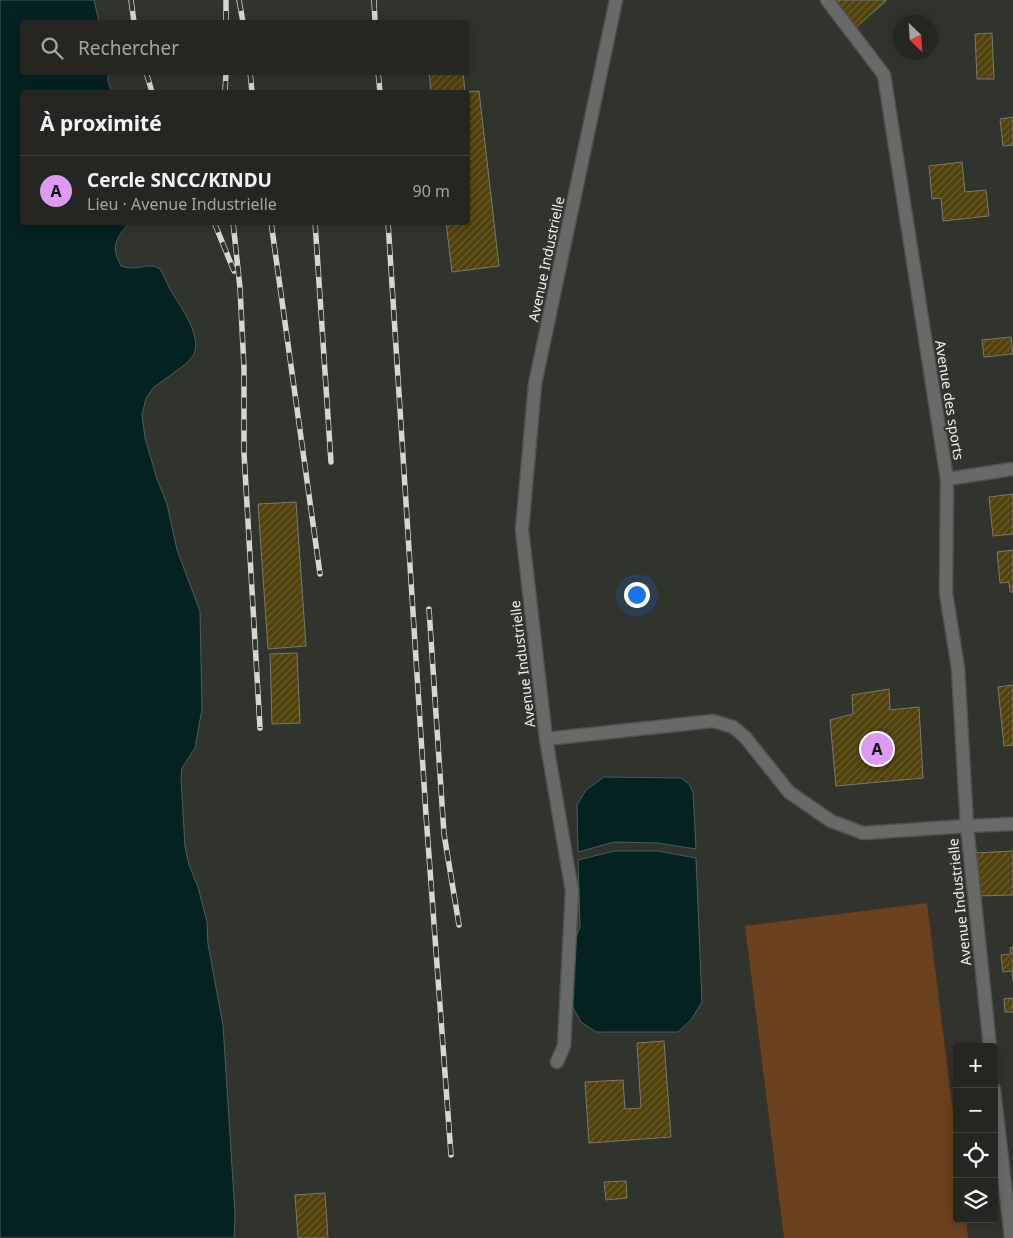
<!DOCTYPE html>
<html lang="fr">
<meta charset="utf-8">
<style>
:root{--surface:#252622;--page:#2d2e2a;--text:#f1f3f6;--muted:#a3a5a5;--line:#424340;--accent:#dd99f3}
body{margin:0;font-family:"Noto Sans",sans-serif;background:var(--page);color:var(--text)}
.controls{position:absolute;right:15px;bottom:15px;display:grid;overflow:hidden;border-radius:5px;box-shadow:0 2px 12px #0003}
.controls button{width:45px;height:45px;display:grid;place-items:center;padding:0;border:0;border-bottom:1px solid var(--line);background:var(--surface);color:var(--text);font:25px sans-serif}
.compass{position:absolute;left:893px;top:15px;width:45px;height:45px;border-radius:50%;background:var(--surface);box-shadow:0 2px 12px #0003;rotate:155deg}
.you{position:absolute;left:636px;top:594px;width:18px;height:18px;margin:-12px;border:4px solid #fff;border-radius:50%;background:#1a73e8;box-shadow:0 0 0 8px #1a73e833}
.badge{display:grid;place-items:center;width:32px;height:32px;border-radius:50%;background:var(--accent);color:#111;font-size:16px;font-weight:700}
.pin{position:absolute;translate:-50% -50%;border:2px solid #fff;box-shadow:0 1px 5px #0006}
.list{margin:0;padding:0;list-style:none}
h2{display:flex;justify-content:space-between;align-items:center;height:65px;margin:0;padding:0 20px;font-size:21px}
h2 small{font-size:16px;font-weight:400;color:var(--muted)}
.list li{display:grid;grid-template-columns:32px 1fr auto;gap:15px;align-items:center;box-sizing:border-box;height:70px;padding:0 20px;border-top:1px solid var(--line)}
.list b{display:block;font-size:19px;white-space:nowrap}
.list p{margin:0;font-size:16px;white-space:nowrap;color:var(--muted)}
.list em{font-size:16px;font-style:normal;color:var(--muted)}
.icon{flex:none;width:28px;height:28px;fill:none;stroke:currentColor;stroke-width:2;stroke-linecap:round;stroke-linejoin:round}
.map{position:relative;flex:none;width:1013px;height:1238px;overflow:hidden}
.search{position:absolute;background:var(--surface);box-shadow:0 2px 12px #0003;left:20px;top:20px;width:450px;height:55px;display:flex;align-items:center;gap:12px;box-sizing:border-box;padding:0 18px;border-radius:5px;color:var(--muted);font-size:19px}
.panel{position:absolute;background:var(--surface);box-shadow:0 2px 12px #0003;left:20px;top:90px;width:450px;height:135px;border-radius:5px}
.map>svg:first-child{display:block}
.garden{fill:#6b411e}
.water{fill:#032221;stroke:#4a605e}
.building{fill:url(#building-hatch);stroke:#7b7972}
.lines{fill:none;stroke-linecap:round;stroke-linejoin:round}
.minor-casing{stroke:#50524c;stroke-width:15}
.minor{stroke:#676a68;stroke-width:12}
.rail-casing{stroke:#d6d7d3;stroke-width:5.5}
.rail{stroke:#31332d;stroke-width:4;stroke-dasharray:11;stroke-linecap:butt}
.labels{text-anchor:middle;dominant-baseline:central;stroke-width:4;stroke-linejoin:round;paint-order:stroke}
.street-label{font-size:14px;fill:#f1f2ee;stroke:#31332d}
</style>
<div class="map">
<svg width="1013" height="1238" viewBox="0 0 1013 1238">
<defs>
<pattern id="building-hatch" width="6" height="6" patternUnits="userSpaceOnUse" patternTransform="scale(1.25)"><rect width="6" height="6" fill="#51410a"/><path d="M-1 1l2-2M0 6l6-6M5 7l2-2" fill="none" stroke="#6a5d2e"/></pattern>
</defs>
<rect width="100%" height="100%" fill="#31332d"/>
<path class="garden" d="M927,903L957,1145V1219H966L968,1238H784L745,926Z"/>
<path class="water" d="M0,0H94L99,22H22V72L108,73V81L112,92H22V222L129,223C116,240 110,245 121,266C138,272 146,262 159,268C164,274 166,282 170,289C179,305 202,334 194,354C193,357 189,360 187,363L153,388L146,398L142,415L145,438L157,479L167,504L177,550L200,611L202,709L195,748L182,768L181,778L185,847L189,865L198,887L207,922L208,944L223,1025L235,1214L234,1238H0Z
M604,777L681,778L689,784L693,792L696,849L658,843L614,842L578,852L577,805L586,790Z
M614,851H658L696,858L702,1002L691,1020L678,1032H596L581,1022L571,1004L568,957L580,927L578,860Z"/>
<path class="building" d="M831,0H886V1L855,28Z
M992,33L994,79H977L975,34Z
M429,72H463L465,92L479,91L499,266L452,272L446,222H468V92H431Z
M1013,117V145L1003,146L1000,119Z
M962,162L965,192L986,190L989,216L943,221L941,198L932,199L929,166Z
M1011,337L1013,354L984,357L982,340Z
M1013,494V534L993,536L989,497Z
M296,502L306,646L268,649L258,504Z
M1013,550V592H1010L1009,582L1000,583L997,552Z
M297,653L300,723L272,724L270,654Z
M1013,685V745L1004,746L998,687Z
M889,689L890,710L919,707L923,778L836,786L830,720L853,714L852,695Z
M1013,851V895L976,896L975,853Z
M1013,947V981L1012,971L1003,972L1001,955L1011,954L1010,948Z
M1013,998V1012H1005L1004,999Z
M664,1041L671,1137L589,1143L585,1082L623,1080L625,1109L641,1108L637,1043Z
M626,1181L627,1198L606,1200L604,1182Z
M325,1193L328,1238H298L295,1195Z"/>
<g class="lines">
<defs>
<path id="minor" d="M616,0L535,384L522,530L546,739L713,721L733,727L745,737L789,792L831,821L863,833L967,826L990,1047
M827,0L884,75L947,479L946,593L958,668L967,826L1013,824
M947,479L1013,469
M546,739L572,891L564,1046L557,1062
M994,1089L1011,1238"/>
</defs>
<use href="#minor" class="minor-casing"/>
<use href="#minor" class="minor"/>
<defs>
<path id="rail" d="M131,0L134,22
M239,0L243,22
M374,0L375,22
M226,22V0
M146,72L152,92
M250,72L252,92
M378,72L380,92
M225,92L226,72
M214,222L234,271
M233,222L240,288L244,368V453L260,728
M271,222L320,574
M315,222L331,462
M388,222L426,815L451,1155
M429,609L444,834L459,925"/>
</defs>
<use href="#rail" class="rail-casing"/>
<use href="#rail" class="rail"/>
</g>
<g class="labels">
<g class="street-label">
<text transform="translate(546 259) rotate(-78)">Avenue Industrielle</text>
<text transform="translate(950 400) rotate(81)">Avenue des sports</text>
<text transform="translate(522 664) rotate(-97)">Avenue Industrielle</text>
<text transform="translate(959 902) rotate(-96)">Avenue Industrielle</text>
</g>
</g>
</svg>
<div class="controls">
<button>+</button>
<button>−</button>
<button><svg class="icon" aria-label="locate" viewBox="0 0 24 24"><circle cx="12" cy="12" r="6"/><path d="M12 2v4M12 18v4M2 12h4M18 12h4"/></svg></button>
<button><svg class="icon" aria-label="layers" viewBox="0 0 24 24"><path d="M12 4l9 5-9 5-9-5zM3 14l9 5 9-5"/></svg></button>
</div>
<svg class="compass" viewBox="-18 -18 36 36"><path d="M0-13l5 13h-10z" fill="#e53935"/><path d="M0 13l5-13h-10z" fill="#a3a5a5"/></svg>
<div class="you"></div>
<div class="pin badge" style="left:877px;top:749px">A</div>
<div class="search"><svg class="icon" aria-label="search" viewBox="0 0 24 24"><circle cx="10" cy="10" r="6"/><path d="M15 15l6 6"/></svg>Rechercher</div>
<section class="panel">
<h2>À proximité<small></small></h2>
<ul class="list">
<li><span class="badge">A</span><div><b>Cercle SNCC/KINDU</b><p>Lieu · Avenue Industrielle</p></div><em>90 m</em></li>
</ul>
</section>
</div>
